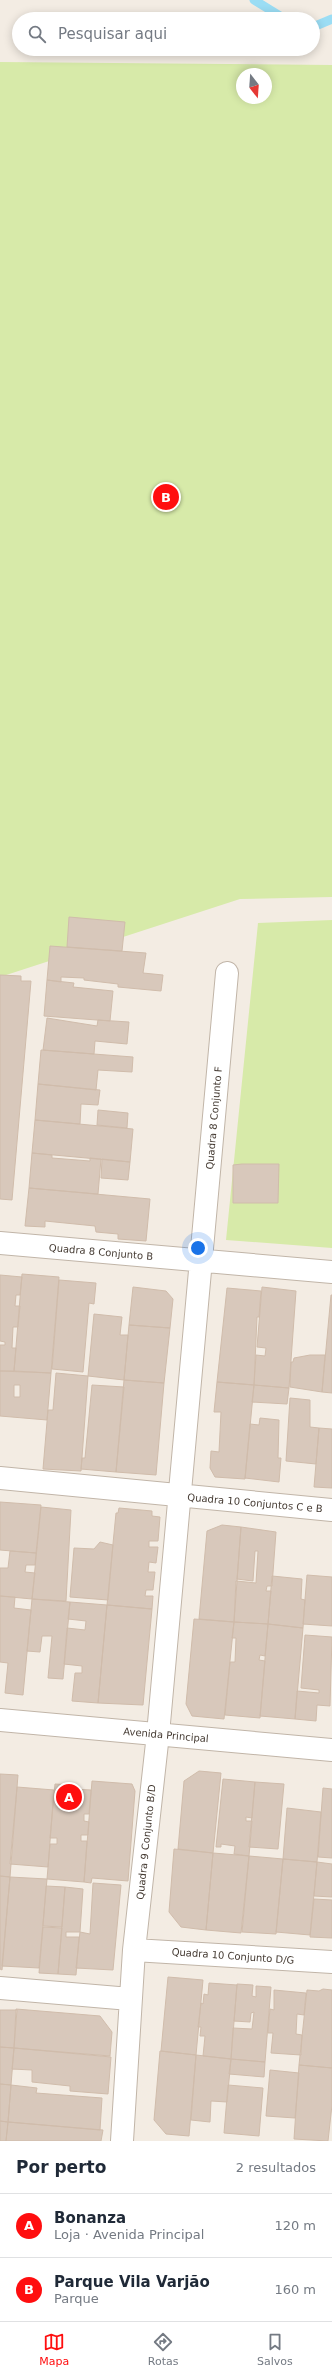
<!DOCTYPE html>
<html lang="pt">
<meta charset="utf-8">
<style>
:root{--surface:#fff;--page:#f6f6f7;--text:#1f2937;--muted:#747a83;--line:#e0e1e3;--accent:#ff0e0f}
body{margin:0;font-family:"DejaVu Sans",sans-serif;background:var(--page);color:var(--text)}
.compass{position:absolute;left:236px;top:68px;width:36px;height:36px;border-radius:50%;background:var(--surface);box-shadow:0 2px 10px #0003;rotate:163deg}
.you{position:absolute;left:198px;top:1248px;width:14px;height:14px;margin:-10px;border:3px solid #fff;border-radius:50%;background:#1a73e8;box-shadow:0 0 0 6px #1a73e833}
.badge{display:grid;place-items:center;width:26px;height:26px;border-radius:50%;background:var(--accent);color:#fff;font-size:13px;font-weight:700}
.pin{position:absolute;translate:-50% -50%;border:2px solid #fff;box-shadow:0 1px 4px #0006}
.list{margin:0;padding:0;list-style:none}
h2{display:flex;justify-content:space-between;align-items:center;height:52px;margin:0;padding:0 16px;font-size:17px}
h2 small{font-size:13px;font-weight:400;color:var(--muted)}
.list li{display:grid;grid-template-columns:26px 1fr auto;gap:12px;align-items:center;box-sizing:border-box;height:64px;padding:0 16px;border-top:1px solid var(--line)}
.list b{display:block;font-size:15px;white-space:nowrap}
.list p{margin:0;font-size:13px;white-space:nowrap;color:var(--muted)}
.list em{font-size:13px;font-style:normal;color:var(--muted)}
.icon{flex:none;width:22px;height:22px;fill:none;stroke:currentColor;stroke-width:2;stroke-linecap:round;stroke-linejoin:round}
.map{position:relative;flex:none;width:332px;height:2141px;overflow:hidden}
.search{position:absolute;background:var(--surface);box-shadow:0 2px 10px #0003;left:12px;right:12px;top:12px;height:44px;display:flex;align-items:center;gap:10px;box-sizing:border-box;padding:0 14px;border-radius:22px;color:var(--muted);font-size:15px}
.sheet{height:180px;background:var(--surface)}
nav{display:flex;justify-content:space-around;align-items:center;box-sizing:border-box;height:56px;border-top:1px solid var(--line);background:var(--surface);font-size:11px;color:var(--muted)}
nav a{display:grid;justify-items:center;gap:2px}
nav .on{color:var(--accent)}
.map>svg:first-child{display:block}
.green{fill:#d7eaa9;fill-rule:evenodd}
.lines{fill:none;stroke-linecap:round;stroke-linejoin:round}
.stream{stroke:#9bddf4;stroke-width:9}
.building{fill:#d8c8bb;stroke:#d0bcab;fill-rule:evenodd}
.minor-casing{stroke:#c1b5a8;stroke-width:24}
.minor{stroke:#fff;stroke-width:22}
.labels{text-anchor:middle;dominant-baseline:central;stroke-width:3;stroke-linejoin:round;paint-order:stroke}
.street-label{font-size:10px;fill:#453b33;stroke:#fff}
</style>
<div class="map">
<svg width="332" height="2141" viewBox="0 0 332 2141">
<rect width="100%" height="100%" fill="#f3ece3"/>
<path class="green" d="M0,62L332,65V897L240,899L0,977ZM242,74H266V98H242Z
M332,920V1248L226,1240L258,923Z"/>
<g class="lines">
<path class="stream" d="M254,0L285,19
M313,27L332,19"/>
</g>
<path class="building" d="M69,917L125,922L122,951L67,947Z
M50,946L146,953L143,973L163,975L161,991L118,987V984L84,980V978L61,977V982L47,980Z
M0,975L21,976V981H31L12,1200L0,1199Z
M47,980L74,983L73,987L113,991L110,1021L44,1016Z
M47,1018L97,1026L98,1020L129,1022L127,1044L95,1041L94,1054L43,1050Z
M41,1050L133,1057L132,1072L98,1070L96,1090L38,1084Z
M38,1084L100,1090L98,1105L81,1104L80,1124L35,1120Z
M98,1110L128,1113L127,1128L97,1125Z
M35,1120L133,1129L130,1162L32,1153Z
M32,1153L52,1155V1158L90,1161V1158L101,1159L98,1194L29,1188Z
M102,1159L130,1162L128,1180L101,1178Z
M242,1164H279L278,1203H233V1165Z
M29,1188L150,1199L146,1241L118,1239V1234L96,1232L95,1226L45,1221V1227L25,1226Z
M22,1274L59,1277L51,1373L14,1371Z
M0,1275L22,1277L20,1295H16L15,1306H20L18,1327H13L12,1348H16L14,1371H0V1345H5V1342L0,1341Z
M59,1280L96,1283L94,1304L89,1303L83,1372L52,1369Z
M133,1287L166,1291L173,1299L170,1328L129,1325Z
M262,1287L296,1291L289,1388L254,1385L256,1355L265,1356L266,1348L257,1347Z
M227,1288L261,1291L259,1317H257L254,1385L217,1382Z
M331,1295H332V1393L322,1392Z
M94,1314L122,1317L120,1335H128L124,1380L88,1376Z
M129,1325L170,1328L164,1383L124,1380Z
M310,1355H325L322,1392L290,1387L291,1362H293L294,1358Z
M0,1371L51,1373L47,1420L0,1416ZM14,1385H20V1397H14Z
M56,1373L88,1376L81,1471L43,1469L48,1410H53Z
M124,1380L164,1383L156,1475L116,1472Z
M217,1382L254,1385L245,1479L215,1477L210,1468L211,1451L219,1452L221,1412H214Z
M92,1385L124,1387L116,1472L81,1469L82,1458H85Z
M254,1385L289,1388L287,1404L252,1402Z
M290,1398L310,1400V1427L319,1428L316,1464L286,1461Z
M260,1418L279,1420L278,1458H281L279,1482L245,1478L250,1424L259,1425Z
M319,1428L332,1429V1488L314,1487Z
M0,1502L41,1505L36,1553L0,1550Z
M41,1507L71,1510L66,1601L32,1599Z
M119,1508L152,1511V1516L160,1517L158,1541H149V1547H158L156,1563L149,1562L148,1572H155L153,1590H146L145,1596H153L152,1609L107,1605L116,1513H118Z
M222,1525L241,1527L234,1622L199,1619L207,1531Z
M241,1527L276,1532L272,1586H267L266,1591H271L268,1624L234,1622L236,1581L256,1583L258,1551H255L253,1581L237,1579Z
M100,1542L113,1545L108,1600L70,1597L74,1548L94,1549Z
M10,1551L36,1553L35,1565H26L25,1572L35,1573L32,1599L0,1596V1568H8Z
M307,1575L332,1577V1626L303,1624Z
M272,1576L302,1579L301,1599L305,1600L303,1628L268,1624Z
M0,1596L15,1597L14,1608L31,1610L23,1695L5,1693L8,1663L0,1662Z
M32,1599L70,1602L63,1679L48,1678L52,1636H42L40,1652L27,1651Z
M70,1602L107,1605L98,1703L72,1701L75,1673H82V1666L64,1664L67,1628L85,1630L86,1621L68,1619Z
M107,1605L152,1609L143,1705L98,1703Z
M194,1619L234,1622L224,1719L192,1716L186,1704Z
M234,1622L268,1624L265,1656L260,1655L259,1660L265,1661L260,1718L225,1715L230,1662H235L236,1638H232Z
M268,1624L303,1628L295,1719L260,1716Z
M305,1635L332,1637L330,1706L317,1705L316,1721L295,1719L297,1691L319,1693V1690L301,1688Z
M199,1771L221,1773L213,1853L178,1849L184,1781Z
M0,1774L18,1775L10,1877L0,1876Z
M223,1779L255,1782L252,1818L246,1817V1821H252L249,1856L234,1854L235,1846L221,1844V1847H216Z
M92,1781L132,1784L135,1791L128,1881L92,1878L91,1883L84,1882Z
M255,1782L284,1784L278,1849L249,1847Z
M55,1784L73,1785L72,1789L91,1790L89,1814H84V1821L89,1822L88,1835H81V1841H87L84,1882L47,1879L50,1844H57V1838H50Z
M17,1787L54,1790L48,1867L10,1864Z
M323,1788L332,1789V1858L318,1857Z
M287,1808L321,1812L317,1862L283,1859Z
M174,1849L213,1853L206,1930L181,1927L169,1912Z
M213,1853L249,1856L241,1933L206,1930Z
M249,1856L283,1859L276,1934L242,1932Z
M283,1859L317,1862L310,1935L276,1932Z
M317,1862L332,1864V1897L314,1896Z
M0,1876L10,1877L2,1970L0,1969Z
M10,1877L47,1879L39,1968L2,1966Z
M93,1883L121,1885L113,1970L76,1968L80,1932L90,1934Z
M46,1886L65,1887L62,1927L43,1926Z
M65,1887L83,1889L80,1932H66V1937H79L76,1975L58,1974Z
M314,1899L332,1900V1938L310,1937Z
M43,1927L62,1928L58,1974L39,1973Z
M168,1977L203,1980L196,2055L161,2051Z
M209,1983L237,1985L231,2059L203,2056L205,2036H200L201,2027H198L201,2003L203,2004L204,1994L208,1995Z
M237,1984L253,1985L252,1996L256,1997V1986L271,1987L265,2062L231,2059L233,2028L252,2029L254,2012L251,2013L250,2022L234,2021Z
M323,1989L332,1990V2068L299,2065L307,1990L319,1991Z
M274,1990L306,1993L304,2015L297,2014L296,2034L302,2035L301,2055L271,2053L273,2033H268V2030L270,2009L274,2010Z
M16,2009L100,2016L112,2032L110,2056L14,2048Z
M0,2010H17L14,2048L0,2047Z
M0,2047L14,2048L11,2085L0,2084Z
M14,2048L111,2057L108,2094L70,2091V2086L32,2082V2070L12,2069Z
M160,2051L196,2055L189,2136L166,2134L154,2120Z
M196,2055L231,2059L227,2102L211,2101L210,2122L191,2120Z
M231,2059L265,2062L264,2077L229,2074Z
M299,2065L332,2068V2105L328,2141L294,2139Z
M270,2070L299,2073L295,2118L266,2116Z
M0,2084L11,2085L8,2122L0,2121Z
M11,2085L37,2088L36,2093L102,2098L100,2130L8,2122Z
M228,2085L263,2088L259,2136L224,2133Z
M0,2121L8,2122L6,2141H0Z
M8,2122L103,2130L101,2141H6Z"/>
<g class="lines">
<defs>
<path id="minor" d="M0,1243L332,1272
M0,1478L332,1510
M0,1720L332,1750
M134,1950L332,1962
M0,1988L130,1999
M122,2141L134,1950L158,1734L227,973"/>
</defs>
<use href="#minor" class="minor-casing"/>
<use href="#minor" class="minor"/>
</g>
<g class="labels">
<g class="street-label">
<text transform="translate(214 1118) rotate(-85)">Quadra 8 Conjunto F</text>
<text transform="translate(101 1252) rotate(5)">Quadra 8 Conjunto B</text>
<text transform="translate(255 1503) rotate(5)">Quadra 10 Conjuntos C e B</text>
<text transform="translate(166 1735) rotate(5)">Avenida Principal</text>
<text transform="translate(146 1842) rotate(-84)">Quadra 9 Conjunto B/D</text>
<text transform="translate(233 1956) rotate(4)">Quadra 10 Conjunto D/G</text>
</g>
</g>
</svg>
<svg class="compass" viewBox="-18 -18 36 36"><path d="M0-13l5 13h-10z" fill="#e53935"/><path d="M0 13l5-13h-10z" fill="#747a83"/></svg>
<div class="you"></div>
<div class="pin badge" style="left:69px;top:1797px">A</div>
<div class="pin badge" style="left:166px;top:497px">B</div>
<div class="search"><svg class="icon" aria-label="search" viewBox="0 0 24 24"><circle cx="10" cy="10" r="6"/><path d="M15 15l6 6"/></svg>Pesquisar aqui</div>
</div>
<section class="sheet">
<h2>Por perto<small>2 resultados</small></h2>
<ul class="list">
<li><span class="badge">A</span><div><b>Bonanza</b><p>Loja · Avenida Principal</p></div><em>120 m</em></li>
<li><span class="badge">B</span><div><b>Parque Vila Varjão</b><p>Parque</p></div><em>160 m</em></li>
</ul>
</section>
<nav>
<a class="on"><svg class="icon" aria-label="map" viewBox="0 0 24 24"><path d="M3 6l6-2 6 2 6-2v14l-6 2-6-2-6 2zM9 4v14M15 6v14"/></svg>Mapa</a>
<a><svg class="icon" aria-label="directions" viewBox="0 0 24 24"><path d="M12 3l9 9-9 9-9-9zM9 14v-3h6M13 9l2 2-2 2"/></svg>Rotas</a>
<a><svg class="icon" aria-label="saved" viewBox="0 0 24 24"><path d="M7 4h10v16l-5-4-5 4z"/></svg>Salvos</a>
</nav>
